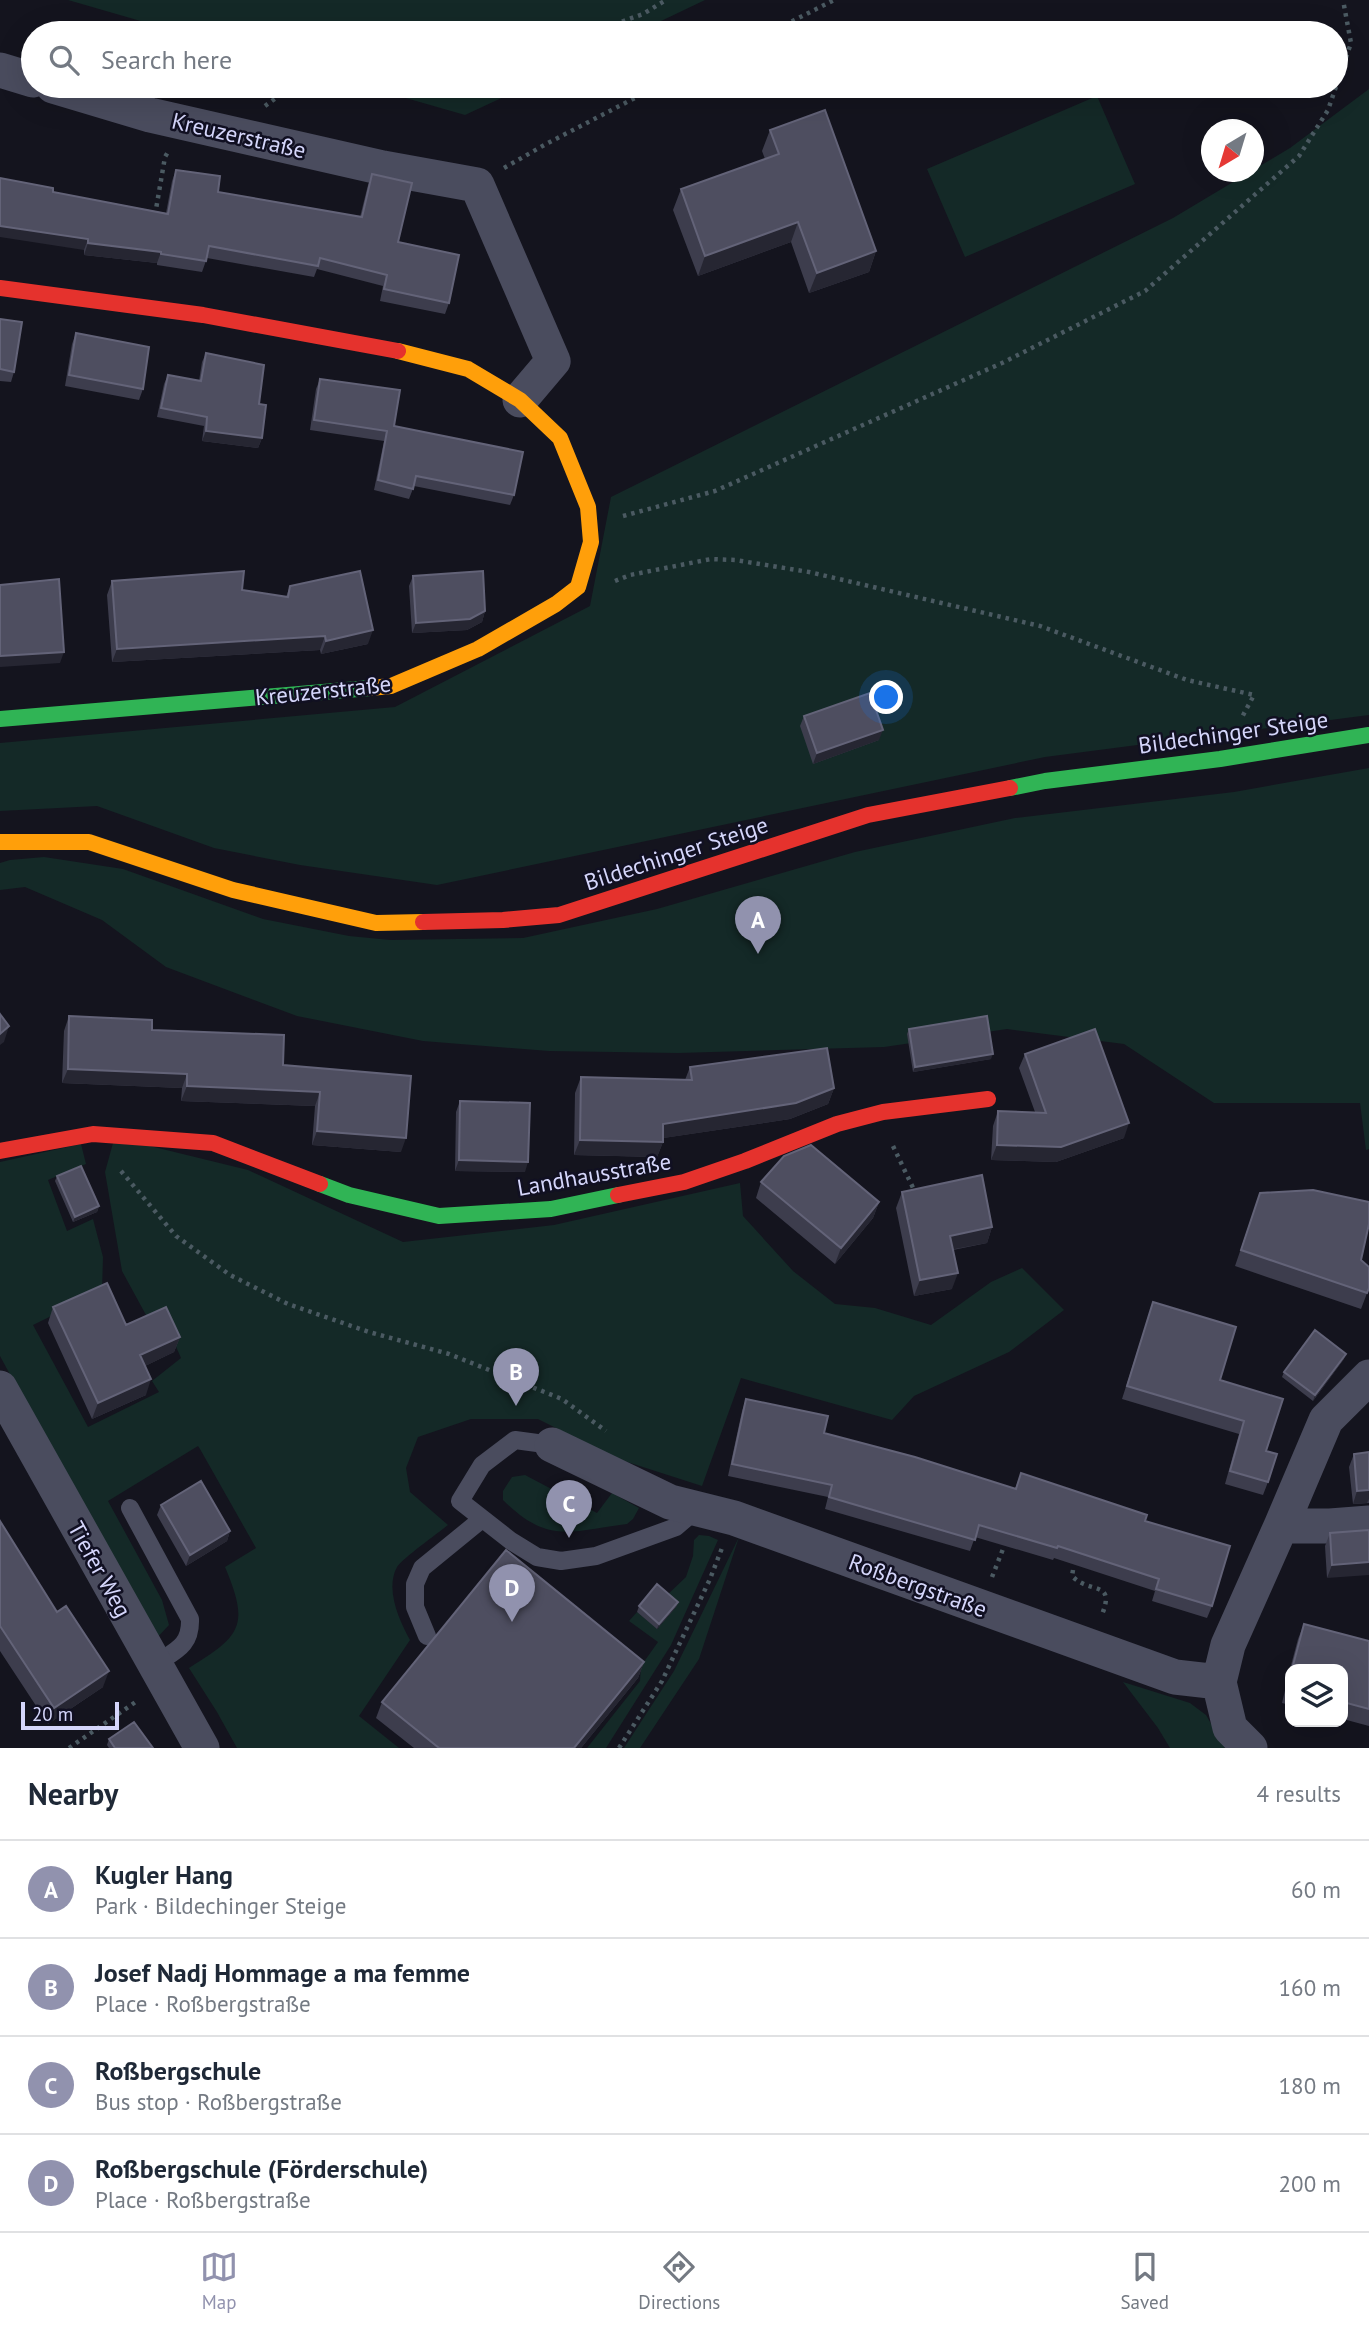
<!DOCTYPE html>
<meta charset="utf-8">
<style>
:root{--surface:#fff;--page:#f2f2f3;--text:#1f2937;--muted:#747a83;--line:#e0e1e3;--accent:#9192ae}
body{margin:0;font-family:"PT Sans",sans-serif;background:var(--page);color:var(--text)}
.controls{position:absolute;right:21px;bottom:21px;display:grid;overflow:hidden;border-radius:14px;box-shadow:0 7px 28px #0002}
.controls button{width:63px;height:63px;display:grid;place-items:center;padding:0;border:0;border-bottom:2px solid var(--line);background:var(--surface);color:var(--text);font:35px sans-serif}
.compass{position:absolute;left:1201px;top:119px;width:63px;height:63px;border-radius:50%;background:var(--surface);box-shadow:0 7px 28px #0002;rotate:218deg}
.scale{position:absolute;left:21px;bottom:18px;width:98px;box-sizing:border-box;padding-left:7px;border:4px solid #d5d6fb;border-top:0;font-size:19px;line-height:24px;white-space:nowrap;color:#d5d6fb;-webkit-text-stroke:5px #111022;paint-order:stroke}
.you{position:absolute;left:887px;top:698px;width:24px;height:24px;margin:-18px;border:5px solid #fff;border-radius:50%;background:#1a73e8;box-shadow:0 0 0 10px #1a73e833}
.badge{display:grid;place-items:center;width:46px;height:46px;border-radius:50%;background:var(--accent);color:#fff;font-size:23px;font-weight:700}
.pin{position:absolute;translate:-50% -58px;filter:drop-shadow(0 2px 4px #0008)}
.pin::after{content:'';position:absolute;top:37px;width:24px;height:21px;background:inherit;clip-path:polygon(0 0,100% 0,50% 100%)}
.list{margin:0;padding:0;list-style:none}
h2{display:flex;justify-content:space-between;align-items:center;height:91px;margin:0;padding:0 28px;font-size:30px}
h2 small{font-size:23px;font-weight:400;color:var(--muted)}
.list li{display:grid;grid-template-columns:46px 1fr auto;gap:21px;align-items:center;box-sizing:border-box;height:98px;padding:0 28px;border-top:2px solid var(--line)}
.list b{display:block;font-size:26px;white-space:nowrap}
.list p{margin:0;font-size:23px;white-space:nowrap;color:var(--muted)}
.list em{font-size:23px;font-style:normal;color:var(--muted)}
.icon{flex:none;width:38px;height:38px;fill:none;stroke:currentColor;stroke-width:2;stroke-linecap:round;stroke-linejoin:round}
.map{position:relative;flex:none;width:1369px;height:1748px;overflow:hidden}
.search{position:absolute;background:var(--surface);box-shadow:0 7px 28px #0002;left:21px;right:21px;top:21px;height:77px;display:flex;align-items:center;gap:18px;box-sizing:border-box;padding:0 24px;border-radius:38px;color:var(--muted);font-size:26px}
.sheet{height:483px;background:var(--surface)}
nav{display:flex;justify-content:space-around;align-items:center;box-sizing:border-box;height:98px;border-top:2px solid var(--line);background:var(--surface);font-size:19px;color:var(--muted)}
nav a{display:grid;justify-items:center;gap:4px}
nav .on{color:var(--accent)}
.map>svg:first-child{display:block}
.green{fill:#142927}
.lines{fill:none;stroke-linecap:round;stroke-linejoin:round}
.path{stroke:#4b5a62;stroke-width:4.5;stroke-dasharray:3.5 5;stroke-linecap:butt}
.lane{stroke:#4a4c5e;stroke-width:18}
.street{stroke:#4a4c5e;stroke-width:35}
.fast{stroke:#30b455;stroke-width:16}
.slow{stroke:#ff9f0a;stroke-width:16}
.jam{stroke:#e5322d;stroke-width:16}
.wall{fill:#3d3d4d}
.shaded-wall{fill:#262632}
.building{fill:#4e4e60;stroke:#636378;stroke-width:2}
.labels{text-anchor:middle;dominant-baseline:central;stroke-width:5;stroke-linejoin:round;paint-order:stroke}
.street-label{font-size:23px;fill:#d5d6fb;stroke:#111022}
</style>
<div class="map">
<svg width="1369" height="1748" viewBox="0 0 1369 1748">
<rect width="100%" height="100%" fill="#14141e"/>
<path class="green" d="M68,0H705L636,33H182Z
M364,86H527L465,115Z
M1369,89V715L1045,757L437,885L300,865L214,848L97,806L0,811V743L395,707L590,606L611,497L1173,218L1290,148Z
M1097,96L1135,184L965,257L927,169Z
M1369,768V1149L1366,1150L1360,1103H1214L1124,1044L1007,1029L884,1047L678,1053L549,1051L423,1041L297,1016L166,967L102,920L25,887L0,890V863L10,860L44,857L123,869L263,919L349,936L390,940L523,938L657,909L855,852L1015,818L1234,792Z
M113,1143L150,1146L248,1170L403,1242L554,1225L740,1183L743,1216L793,1271L835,1304L875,1308L931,1325L991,1282L1022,1268L1064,1310L1009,1352L914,1396L892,1420L741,1378L702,1486L618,1459L538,1419H471L418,1437L406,1468L410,1492L448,1525C437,1534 403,1558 397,1567C385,1589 399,1620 410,1640L359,1716L399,1748H237L217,1712L189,1668C241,1636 250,1626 225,1567L256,1548L200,1449L198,1446L108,1501L162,1600L169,1625L154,1641L0,1356V1162L81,1144L86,1164L48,1180L67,1231L93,1219L103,1257L102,1291L33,1325L88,1427L159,1392L152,1381L181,1358L167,1326H152L122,1271L105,1172Z
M525,1475L597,1513L612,1493L639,1508L633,1519L627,1524C571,1531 548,1545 503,1500V1491L512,1477Z
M699,1535L709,1536L718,1540L671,1645L606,1748H587L640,1681L641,1666L658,1642L629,1621L637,1612L658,1629L665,1597L686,1577L693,1556L694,1540Z
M739,1537L699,1659L640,1748H624L674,1671Z
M1123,1682L1190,1703L1206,1715L1225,1748H1170L1158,1728Z"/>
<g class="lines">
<path class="path" d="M590,33L643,14L666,0
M769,33L834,0
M265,106L292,86
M504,168L546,144L658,86
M155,215L165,157L168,152
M623,516L715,491L1002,363L1145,291L1299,156L1328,110L1351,43L1343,0
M615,581L630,575L711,559L735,560L809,572L1040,626L1187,680L1254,695L1241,719
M893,1146L915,1192
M121,1171L176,1236L230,1275L288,1304L369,1332L449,1354L562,1399L606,1431
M1073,1570L1072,1576C1090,1595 1117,1579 1101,1617
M992,1577L1003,1549
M69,1748L137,1701
M619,1748L662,1681L710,1579L722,1548"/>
<path class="lane" d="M552,1445L515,1440L482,1465L460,1501L511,1541L537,1557L561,1561L596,1556L676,1527L698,1508
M130,1508L190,1619C191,1647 174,1651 154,1665
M427,1636L415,1607V1584L422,1568L482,1519"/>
<path class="street" d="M0,70L33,80
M53,86L150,115L383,168L477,185L553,361L520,400
M0,1388L202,1748
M552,1445L670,1502L734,1518L1175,1677L1219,1682L1230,1728L1250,1748
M1281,1526H1330L1369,1523
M1219,1682L1228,1645L1281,1526L1326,1420L1369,1377"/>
<path class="fast" d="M0,719L370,688
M1010,788L1045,781L1220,759L1369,735
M320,1184L349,1195L439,1216L551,1209L618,1195"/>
<path class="slow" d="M370,688L391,686L478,649L556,604L578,587L591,542L588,507L560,438L520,400L468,369L398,351
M0,842H89L233,890L376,923L423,922"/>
<path class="jam" d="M0,288L203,315L398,351
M423,922L503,920L559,915L868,815L1010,788
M0,1151L93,1134L213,1143L320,1184
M618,1195L684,1182L745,1161L837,1124L883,1112L988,1099"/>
</g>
<path class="wall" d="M770,130L876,251L869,272L809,293L791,242L698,276L673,210L681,189L765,159L762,151Z
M176,170L218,192L360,217L368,185L372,174L398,242L449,303L445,314L380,301L383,286L317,269L314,277L207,258L202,272L157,265V263L84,255V250L53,192L166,213L172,181Z
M0,319L14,372L11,382L0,381Z
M76,333L143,389L139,400L65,386L72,344Z
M206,353L259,404L262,438L258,448L202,441L204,426L157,417L164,384L168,375L199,381L202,362Z
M320,379L394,426L514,495L510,505L414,486L409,499L374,490L384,441L310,430L316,389Z
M413,576L485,611L482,622L467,630L412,633L409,586Z
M112,581L242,590L286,597L290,586L368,644L321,654L320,650L112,662L107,595Z
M804,716L879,740L813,764L800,726Z
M69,1016L152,1030L283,1065L401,1152L312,1145L315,1106L181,1101L182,1088L62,1083L64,1031Z
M909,1029L991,1059L913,1072L907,1034Z
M1025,1054L1124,1138L1056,1162L991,1160L993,1126L998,1111L1035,1112L1019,1068Z
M690,1067L834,1088L828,1104L790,1119L663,1138V1142L657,1157L574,1155L575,1093L581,1077L685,1080Z
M460,1101L525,1172L455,1171L456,1112Z
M57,1176L99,1206L97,1212L73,1222L55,1181Z
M761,1182L879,1202L873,1218L835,1264L756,1198Z
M902,1192L992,1227L987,1243L953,1250L952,1289L914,1296L896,1208Z
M1260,1193L1361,1260L1369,1288L1361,1309L1235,1266Z
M1153,1302L1220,1380L1266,1451L1268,1482L1263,1495L1225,1484L1239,1434L1122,1399Z
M53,1307L126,1325L180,1337L174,1352L145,1366L146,1395L92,1419L48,1323Z
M1344,1359L1313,1401L1282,1377L1284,1372Z
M746,1399L824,1433L1015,1489L1021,1473L1145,1521L1212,1606L1207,1618L1152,1601L1155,1591L1054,1558L1053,1560L975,1537L970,1551L825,1509L828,1497L728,1476L742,1411Z
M1369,1452V1503L1353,1504L1349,1467L1354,1454Z
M161,1505L230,1531L227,1541L186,1566L157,1515Z
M0,1521L103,1687L48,1724L0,1651Z
M1369,1530L1327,1578L1325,1546L1330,1533Z
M678,1602L676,1607L657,1629L637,1612L639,1606Z
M1304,1624L1369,1641V1726L1343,1719V1669H1290L1298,1639Z
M644,1662L638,1678L581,1748H414L376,1718L382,1702Z
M1290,1670V1705L1282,1703Z
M109,1739L153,1748H109L107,1745Z"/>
<path class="shaded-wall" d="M798,222L791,242L698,276L705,256Z
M0,226L88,239L84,250L0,237Z
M88,243L161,252L157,263L84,255Z
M876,251L869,272L809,293L817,273Z
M206,431L262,438L258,448L202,441Z
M485,611L482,622L467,630L412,633L416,623Z
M373,630L368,644L321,654L326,641Z
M325,636L320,650L112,662L117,649Z
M64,652L60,663L0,667V656Z
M883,730L879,740L813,764L817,753Z
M9,1026L4,1042L0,1045V1034Z
M993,1054L991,1059L913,1072L915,1067Z
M68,1069L187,1074L182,1088L62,1083Z
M187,1086L320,1092L315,1106L181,1101Z
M834,1088L828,1104L790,1119L657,1139L663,1124Z
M1129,1123L1124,1138L1056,1162L991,1160L997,1145Z
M317,1131L406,1138L401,1152L312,1145Z
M580,1140L663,1142L657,1157L574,1155Z
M459,1160L528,1162L525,1172L455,1171Z
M879,1202L873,1218L835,1264L841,1248Z
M99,1206L97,1212L73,1222L75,1217Z
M992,1227L987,1243L944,1251L950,1236Z
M958,1273L952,1289L914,1296L920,1280Z
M180,1337L174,1352L135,1371L140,1355Z
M1346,1354L1344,1359L1313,1401L1315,1395Z
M151,1379L146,1395L92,1419L98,1403Z
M1369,1490V1499L1367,1503L1353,1504L1357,1491Z
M230,1531L227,1541L186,1566L190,1555Z
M1369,1562V1575L1327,1578L1332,1565Z
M678,1602L676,1607L657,1629L659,1624Z
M644,1662L638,1678L581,1748H574Z
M109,1671L103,1687L48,1724L54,1708Z"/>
<path class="building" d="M825,110L876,251L817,273L798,222L705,256L681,189L779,154L770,130Z
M176,170L220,176L218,192L362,217L372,174L412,183L398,242L459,255L449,303L384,289L387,275L320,258L318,266L209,246L206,261L161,254V252L88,243V239L0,226V178L53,188V192L168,214Z
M0,319L22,322L14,372L0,369Z
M76,333L149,347L143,389L69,375Z
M206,353L264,365L259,404L266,405L262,438L206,431L207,417L161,408L168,375L201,381Z
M320,379L400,390L394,426L523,452L514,495L416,476L413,489L378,480L387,431L314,420Z
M244,571L242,590L288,597L290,586L360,571L373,630L326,641L325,636L117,649L112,581Z
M483,571L485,611L470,619L416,623L413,576Z
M59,579L64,652L0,656V585Z
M870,693L883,730L817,753L804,716Z
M0,1014L9,1026L0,1034Z
M69,1016L152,1020V1030L284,1035L283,1065L411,1076L406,1138L317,1131L320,1092L187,1086V1074L68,1069Z
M987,1016L993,1054L915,1067L909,1029Z
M1095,1029L1129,1123L1061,1147L997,1145L998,1111L1046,1113L1025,1054Z
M827,1048L834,1088L796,1103L663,1124V1142L580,1140L581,1077L692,1080L690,1067Z
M460,1101L530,1103L528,1162L459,1160Z
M811,1145L879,1202L841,1248L761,1182L784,1156Z
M81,1166L99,1206L75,1217L57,1176Z
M982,1175L992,1227L950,1236L958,1273L920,1280L902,1192Z
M1313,1190L1369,1202V1224L1361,1260L1369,1267V1288L1367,1293L1241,1250L1260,1193Z
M107,1283L126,1325L166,1307L180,1337L140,1355L151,1379L98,1403L53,1307Z
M1153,1302L1236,1327L1220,1380L1283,1399L1266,1451L1277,1454L1268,1482L1230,1471L1244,1421L1127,1386Z
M1315,1330L1346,1354L1315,1395L1284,1372Z
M746,1399L828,1416L824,1433L915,1457L1016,1489L1021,1473L1147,1515L1145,1521L1230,1546L1212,1606L1156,1589L1159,1579L1058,1546L1057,1548L979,1525L975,1540L829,1497L832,1485L732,1464Z
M1369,1452V1490L1357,1491L1354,1454Z
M201,1481L230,1531L190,1555L161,1505Z
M0,1521L57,1612L66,1606L109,1671L54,1708L0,1626Z
M1369,1530V1562L1332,1565L1330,1533Z
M506,1550L644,1662L574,1748H439L382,1702Z
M657,1584L678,1602L659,1624L639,1606Z
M1304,1624L1369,1641V1709L1343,1702V1669H1292Z
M1290,1676V1688L1287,1687Z
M134,1722L153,1748H115L109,1739Z"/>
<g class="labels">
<g class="street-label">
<text transform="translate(239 135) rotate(13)">Kreuzerstraße</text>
<text transform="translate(323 690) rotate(-6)">Kreuzerstraße</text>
<text transform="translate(1233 732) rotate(-8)">Bildechinger Steige</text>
<text transform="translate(676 853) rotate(-18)">Bildechinger Steige</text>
<text transform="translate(594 1174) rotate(-10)">Landhausstraße</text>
<text transform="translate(100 1569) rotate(61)">Tiefer Weg</text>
<text transform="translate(918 1585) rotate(20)">Roßbergstraße</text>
</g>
</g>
</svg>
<div class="controls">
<button><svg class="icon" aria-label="layers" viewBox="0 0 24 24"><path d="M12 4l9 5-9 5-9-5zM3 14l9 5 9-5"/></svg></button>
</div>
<svg class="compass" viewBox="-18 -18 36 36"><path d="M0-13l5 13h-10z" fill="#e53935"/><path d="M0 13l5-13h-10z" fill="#747a83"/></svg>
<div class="scale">20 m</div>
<div class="you"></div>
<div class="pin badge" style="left:758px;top:954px">A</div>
<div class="pin badge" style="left:516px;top:1406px">B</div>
<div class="pin badge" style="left:569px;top:1538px">C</div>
<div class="pin badge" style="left:512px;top:1622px">D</div>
<div class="search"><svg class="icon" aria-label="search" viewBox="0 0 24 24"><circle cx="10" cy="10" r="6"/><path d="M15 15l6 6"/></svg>Search here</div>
</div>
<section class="sheet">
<h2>Nearby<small>4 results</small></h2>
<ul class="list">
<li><span class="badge">A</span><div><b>Kugler Hang</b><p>Park · Bildechinger Steige</p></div><em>60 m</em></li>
<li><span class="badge">B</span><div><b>Josef Nadj Hommage a ma femme</b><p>Place · Roßbergstraße</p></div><em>160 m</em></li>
<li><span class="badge">C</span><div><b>Roßbergschule</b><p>Bus stop · Roßbergstraße</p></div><em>180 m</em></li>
<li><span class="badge">D</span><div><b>Roßbergschule (Förderschule)</b><p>Place · Roßbergstraße</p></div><em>200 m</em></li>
</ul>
</section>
<nav>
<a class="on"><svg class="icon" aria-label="map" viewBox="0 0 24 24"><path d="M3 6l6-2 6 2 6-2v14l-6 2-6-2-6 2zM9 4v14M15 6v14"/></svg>Map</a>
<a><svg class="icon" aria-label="directions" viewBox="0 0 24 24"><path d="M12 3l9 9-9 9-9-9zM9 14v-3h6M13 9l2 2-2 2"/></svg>Directions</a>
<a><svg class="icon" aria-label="saved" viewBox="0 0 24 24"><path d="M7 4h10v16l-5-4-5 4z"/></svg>Saved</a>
</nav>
